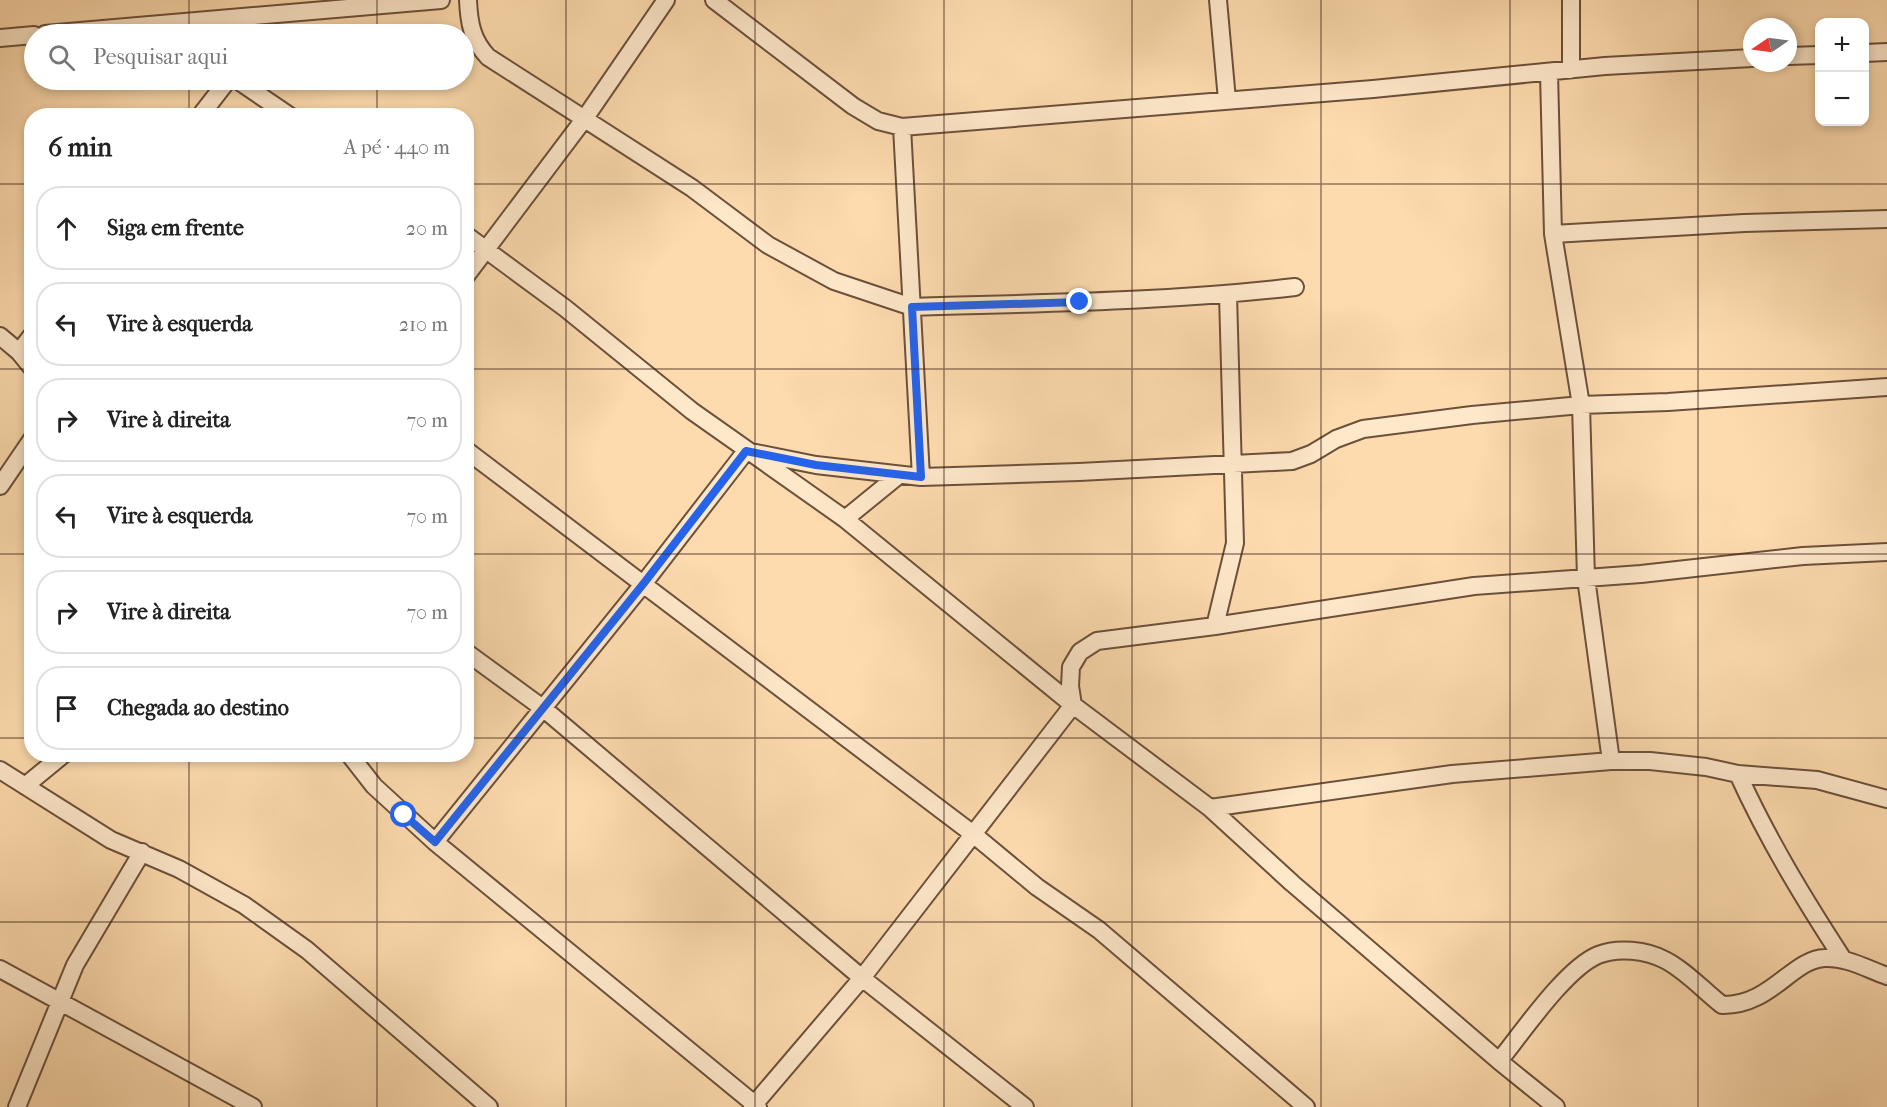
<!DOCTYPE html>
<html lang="pt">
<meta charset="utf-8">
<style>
:root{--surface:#fff;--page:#f2f2f2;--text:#222;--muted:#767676;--line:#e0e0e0}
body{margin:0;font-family:"IM FELL French Canon",serif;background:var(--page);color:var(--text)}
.controls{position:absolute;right:18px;top:18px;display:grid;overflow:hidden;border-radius:12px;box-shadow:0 3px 9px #0003}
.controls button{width:54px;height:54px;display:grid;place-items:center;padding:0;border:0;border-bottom:2px solid var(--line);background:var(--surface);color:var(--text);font:30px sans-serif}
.compass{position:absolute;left:1743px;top:18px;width:54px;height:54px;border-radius:50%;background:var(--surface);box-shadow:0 3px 9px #0003;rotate:257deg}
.stop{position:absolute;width:18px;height:18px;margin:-14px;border:4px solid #2563eb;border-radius:50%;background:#fff}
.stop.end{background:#2563eb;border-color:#fff;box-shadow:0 2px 6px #0008}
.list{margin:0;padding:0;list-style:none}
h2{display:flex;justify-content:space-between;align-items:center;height:78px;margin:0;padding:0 24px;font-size:26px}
h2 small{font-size:20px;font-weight:400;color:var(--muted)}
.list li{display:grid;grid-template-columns:39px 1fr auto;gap:18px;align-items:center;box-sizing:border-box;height:84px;margin:0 12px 12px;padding:0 12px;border:2px solid var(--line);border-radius:24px}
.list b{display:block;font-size:22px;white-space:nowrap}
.list em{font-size:20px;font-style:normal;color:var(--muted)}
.icon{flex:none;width:33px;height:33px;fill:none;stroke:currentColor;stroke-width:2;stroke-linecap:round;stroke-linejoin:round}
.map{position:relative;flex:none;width:1887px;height:1107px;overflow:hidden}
.search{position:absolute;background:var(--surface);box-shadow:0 3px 9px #0003;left:24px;top:24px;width:450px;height:66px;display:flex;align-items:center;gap:15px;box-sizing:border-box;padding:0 21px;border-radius:33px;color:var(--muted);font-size:22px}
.panel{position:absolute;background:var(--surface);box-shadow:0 3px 9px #0003;left:24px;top:108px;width:450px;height:654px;border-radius:24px}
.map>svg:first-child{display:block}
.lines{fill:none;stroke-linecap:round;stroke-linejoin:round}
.minor-casing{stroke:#6c503b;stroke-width:20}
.minor{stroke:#fee8ca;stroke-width:16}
.route{stroke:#2563eb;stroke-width:8}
.grid{fill:none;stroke:#3c2115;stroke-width:1.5;stroke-opacity:0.55}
</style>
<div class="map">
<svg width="1887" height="1107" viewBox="0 0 1887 1107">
<rect width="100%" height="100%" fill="#fddbae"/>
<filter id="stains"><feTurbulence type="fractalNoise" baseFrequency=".00333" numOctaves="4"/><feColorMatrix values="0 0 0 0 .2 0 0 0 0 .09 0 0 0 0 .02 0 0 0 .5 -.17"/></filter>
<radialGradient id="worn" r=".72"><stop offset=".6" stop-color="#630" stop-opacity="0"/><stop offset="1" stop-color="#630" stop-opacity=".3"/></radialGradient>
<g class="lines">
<defs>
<path id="minor" d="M468,0C469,23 472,40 488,57L692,188L768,245L834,281L912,307C1040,303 1168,302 1295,287
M714,0L853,106L878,121L902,127L1373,89L1605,66L1752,58
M1218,0L1227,100
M45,34L441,0
M0,38L34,35
M1864,53L1887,52
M1788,56L1820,55
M1571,70V0
M1549,73L1553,234L1581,405L1586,578L1611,761
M237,80L290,116
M200,116L228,80
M902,127L921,477
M1553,234L1744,223L1887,219
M466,235L565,308L692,411L845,519L1073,705L1210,808L1292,883L1499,1061L1556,1107
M466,276L585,118L666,0
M0,336L19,352L32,368
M19,352L32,335
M466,450L973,834L1037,887L1099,930L1306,1107
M0,486L32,439
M845,519L899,475
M1215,626L1235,543L1228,295
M466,652L544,709L862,978L1025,1107
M349,754L374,786L435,842L758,1107
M0,770L111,840L179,869L244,905L307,950L489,1107
M1738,774C1768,840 1804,899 1843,959
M25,786L64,754
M1210,808L1452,774L1611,761H1650L1706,767L1738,774L1817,780L1887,799
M435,842L644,583L746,451L816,465L921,477L1079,472L1292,461L1311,454L1336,439L1363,429L1472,415L1581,405L1668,402L1887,387
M0,969L253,1107
M1499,1061C1522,1033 1565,969 1598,955C1618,947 1646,950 1665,960C1685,970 1704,991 1722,1005C1771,1006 1792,959 1825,958C1847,957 1867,969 1887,976
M17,1107L75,965L142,852
M752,1107L862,978L1073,705L1070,686L1071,667L1080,652L1097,641L1215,626L1474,586L1641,574L1803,556L1887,552"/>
</defs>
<use href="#minor" class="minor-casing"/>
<use href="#minor" class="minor"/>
</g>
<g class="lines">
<path class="route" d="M404,815L435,842L644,583L746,451L816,465L921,477L912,307L1080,302"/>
</g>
<path class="grid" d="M189,0V34M377,0V34M566,0V1107M755,0V1107M944,0V1107M1132,0V1107M1321,0V1107M1510,0V1107M1698,0V1107M189,80V116M377,80V116M0,184H32M466,184H1887M0,369H32M466,369H1887M0,554H32M466,554H1887M0,738H32M466,738H1887M189,754V1107M377,754V1107M0,922H1887"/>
<rect width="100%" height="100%" filter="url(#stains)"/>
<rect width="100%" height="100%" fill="url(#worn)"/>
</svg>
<div class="controls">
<button>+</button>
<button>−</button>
</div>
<svg class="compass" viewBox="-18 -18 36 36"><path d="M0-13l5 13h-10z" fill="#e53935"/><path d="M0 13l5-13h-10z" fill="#767676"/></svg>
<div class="stop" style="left:404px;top:815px"></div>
<div class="stop end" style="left:1080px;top:302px"></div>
<div class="search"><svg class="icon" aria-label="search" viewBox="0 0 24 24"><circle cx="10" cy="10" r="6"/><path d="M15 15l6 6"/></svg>Pesquisar aqui</div>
<section class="panel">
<h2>6 min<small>A pé · 440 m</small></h2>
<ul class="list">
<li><svg class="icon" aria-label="ahead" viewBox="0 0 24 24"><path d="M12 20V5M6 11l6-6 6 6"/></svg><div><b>Siga em frente</b></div><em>20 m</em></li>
<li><svg class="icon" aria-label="left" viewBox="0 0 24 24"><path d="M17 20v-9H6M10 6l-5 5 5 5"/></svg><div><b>Vire à esquerda</b></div><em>210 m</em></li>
<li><svg class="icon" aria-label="right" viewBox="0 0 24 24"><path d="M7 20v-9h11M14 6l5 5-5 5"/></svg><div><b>Vire à direita</b></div><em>70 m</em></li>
<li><svg class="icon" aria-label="left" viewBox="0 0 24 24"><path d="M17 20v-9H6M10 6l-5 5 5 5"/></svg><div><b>Vire à esquerda</b></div><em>70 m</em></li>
<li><svg class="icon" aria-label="right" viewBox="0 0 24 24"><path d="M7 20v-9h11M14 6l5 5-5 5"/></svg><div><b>Vire à direita</b></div><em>70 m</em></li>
<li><svg class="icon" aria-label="arrive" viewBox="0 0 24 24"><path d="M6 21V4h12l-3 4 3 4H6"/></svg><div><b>Chegada ao destino</b></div></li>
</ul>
</section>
</div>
